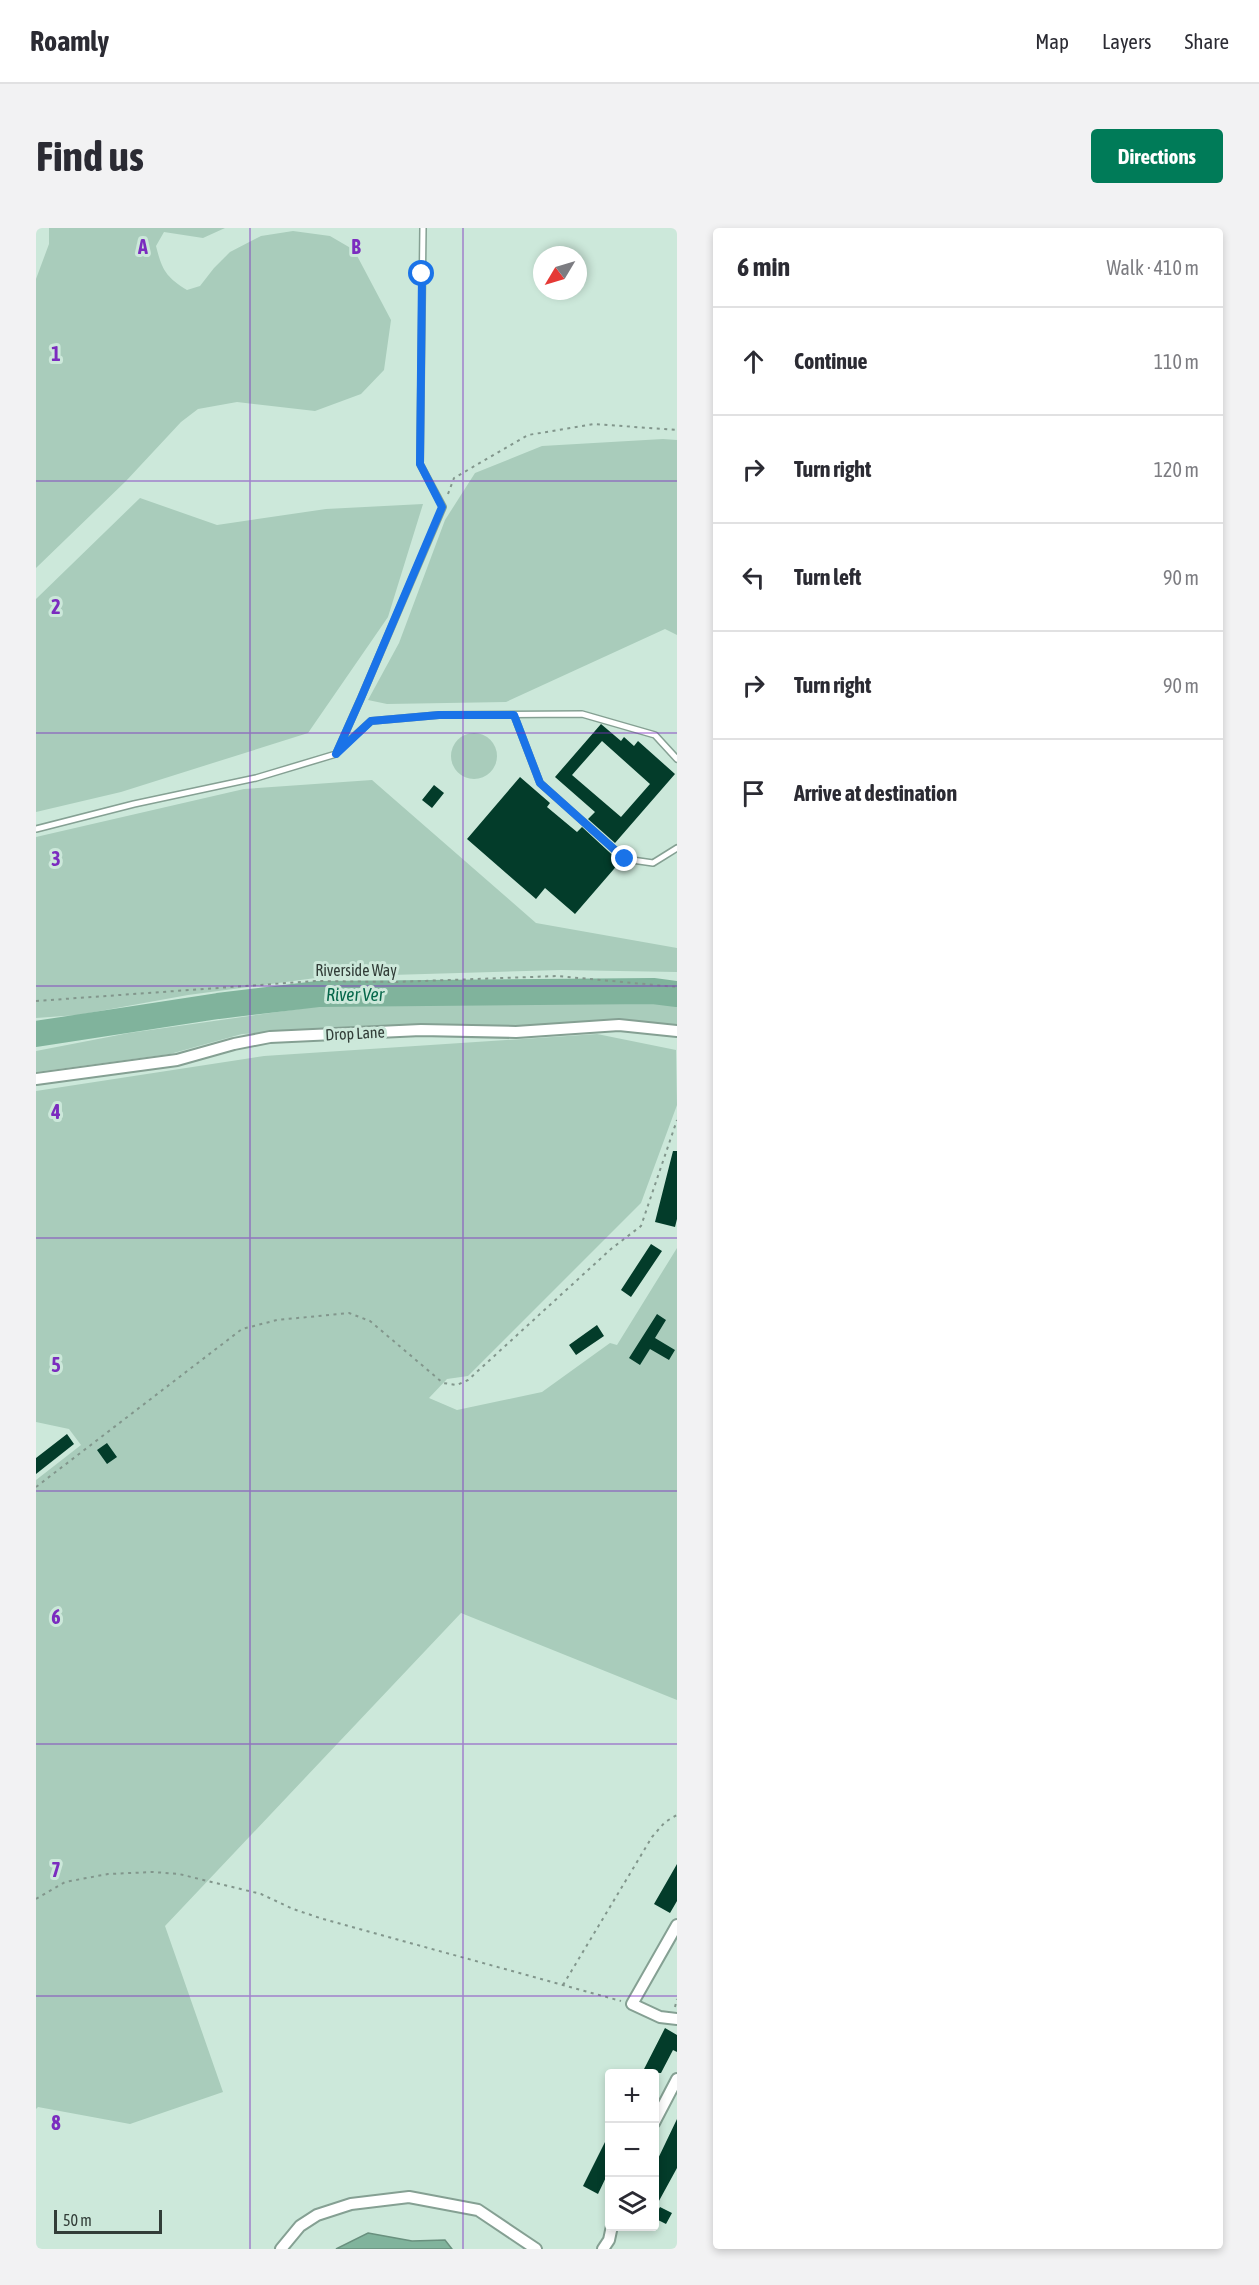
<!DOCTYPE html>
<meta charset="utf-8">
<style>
:root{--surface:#fff;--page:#f2f2f3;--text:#2b2b33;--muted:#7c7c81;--line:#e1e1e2;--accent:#007b58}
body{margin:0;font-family:"Asap Condensed",sans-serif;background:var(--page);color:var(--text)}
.controls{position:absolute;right:18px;bottom:18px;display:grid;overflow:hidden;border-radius:6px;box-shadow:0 3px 9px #0003}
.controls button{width:54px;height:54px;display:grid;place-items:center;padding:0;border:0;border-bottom:2px solid var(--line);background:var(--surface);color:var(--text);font:30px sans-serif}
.compass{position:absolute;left:497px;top:18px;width:54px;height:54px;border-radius:50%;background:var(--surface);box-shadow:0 3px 9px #0003;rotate:232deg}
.scale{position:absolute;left:18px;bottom:15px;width:108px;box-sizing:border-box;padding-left:6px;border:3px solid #323d38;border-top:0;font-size:16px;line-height:21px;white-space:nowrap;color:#323d38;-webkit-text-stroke:4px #cce8da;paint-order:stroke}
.stop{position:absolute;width:18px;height:18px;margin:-14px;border:4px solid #1a73e8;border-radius:50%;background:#fff}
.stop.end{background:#1a73e8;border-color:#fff;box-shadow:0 2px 6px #0008}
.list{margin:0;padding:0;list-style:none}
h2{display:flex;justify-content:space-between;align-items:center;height:78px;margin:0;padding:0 24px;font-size:26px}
h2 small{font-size:20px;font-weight:400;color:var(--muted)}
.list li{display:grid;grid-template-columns:39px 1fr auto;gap:18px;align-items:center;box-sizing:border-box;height:108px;padding:0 24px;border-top:2px solid var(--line)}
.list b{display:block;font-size:22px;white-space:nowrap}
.list em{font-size:20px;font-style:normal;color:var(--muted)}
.icon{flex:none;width:33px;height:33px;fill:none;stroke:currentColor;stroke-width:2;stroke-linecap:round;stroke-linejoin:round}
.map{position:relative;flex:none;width:641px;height:2021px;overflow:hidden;border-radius:6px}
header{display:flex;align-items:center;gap:36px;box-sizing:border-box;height:84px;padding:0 30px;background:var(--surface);border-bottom:2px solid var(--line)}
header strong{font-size:28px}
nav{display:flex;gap:33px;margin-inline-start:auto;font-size:21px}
.intro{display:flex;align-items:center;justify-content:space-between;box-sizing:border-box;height:144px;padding:0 36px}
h1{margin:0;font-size:42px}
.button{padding:15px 27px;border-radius:6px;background:var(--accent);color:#fff;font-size:21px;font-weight:700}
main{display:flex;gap:36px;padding:0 36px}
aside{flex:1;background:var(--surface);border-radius:6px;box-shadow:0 3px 9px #0003}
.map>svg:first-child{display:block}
.green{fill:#a9ccbb}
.water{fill:#80b39c;stroke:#69907e;stroke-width:1.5}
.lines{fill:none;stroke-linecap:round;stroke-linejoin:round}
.river{stroke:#80b39c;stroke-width:26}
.building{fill:#033c2a;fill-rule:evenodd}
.lane-casing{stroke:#85a093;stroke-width:8}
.street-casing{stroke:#85a093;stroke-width:14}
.path{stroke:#82968c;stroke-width:2;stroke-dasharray:3 4.5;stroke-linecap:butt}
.lane{stroke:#fff;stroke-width:5}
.street{stroke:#fff;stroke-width:10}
.route{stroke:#1a73e8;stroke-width:8}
.grid{fill:none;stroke:#7b2cbf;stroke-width:1.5;stroke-opacity:0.55}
.labels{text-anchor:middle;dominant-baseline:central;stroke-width:6;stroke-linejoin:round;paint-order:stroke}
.street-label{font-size:16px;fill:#323d38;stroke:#cce8da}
.water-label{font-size:18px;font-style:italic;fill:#06674a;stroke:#cce8da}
.grid-label{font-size:20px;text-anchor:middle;font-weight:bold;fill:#7b2cbf;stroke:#cce8da;stroke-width:6;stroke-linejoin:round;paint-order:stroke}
</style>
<header>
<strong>Roamly</strong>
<nav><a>Map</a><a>Layers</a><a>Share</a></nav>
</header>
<div class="intro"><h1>Find us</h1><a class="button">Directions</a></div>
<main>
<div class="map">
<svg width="641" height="2021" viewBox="0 0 641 2021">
<rect width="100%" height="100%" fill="#cce8da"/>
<path class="green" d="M13,0H189L167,10L128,4L120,18C126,42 130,49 151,62L164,58L178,40L194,24L225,8L257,3L294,8L318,22L355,92L348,142L325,166L279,183L201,174L162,181L145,194L90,253L0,340V51L13,16Z
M627,211L641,212V407L629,401L470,474L351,476L332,472L363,415L409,292L439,245L506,218Z
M104,270L181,297L290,281L387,276L352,389L272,505L85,564L0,584V371Z
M415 528a23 23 0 1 1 46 0a23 23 0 1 1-46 0Z
M336,552L500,695L641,720V744L525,742L287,749L152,767L42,787L0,790V609L208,561Z
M538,769L641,771V798L573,792L489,798L350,797L206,806L134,826L0,844V823L93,805L284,778L434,776Z
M561,806L640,822L641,877L605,975L432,1148L411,1151L393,1170L421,1182L506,1164L574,1115L581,1117L641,1020V1472L425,1385L129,1698L187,1864L94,1896L2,1879L0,1881V1252L45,1217L33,1201L0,1194V863L228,828Z"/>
<path class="water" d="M332,2005L376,2013L409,2012L416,2021H300Z"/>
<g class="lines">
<path class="river" d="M0,806L182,778L282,766L617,763L641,766"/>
</g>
<path class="building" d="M565,496L585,513L588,509L598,518L602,513L639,546L579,615L552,591L559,584L519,549ZM566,513L614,556L585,589L536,547Z
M484,549L514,575L511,579L541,604L546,599L584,634L539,686L509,660L500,671L431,611Z
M398,557L408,565L396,580L386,572Z
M637,923H641V991L639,999L619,994Z
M615,1016L626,1023L595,1069L585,1062Z
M621,1086L630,1092L619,1110L639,1122L633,1132L614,1121L604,1137L593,1130Z
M561,1097L568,1108L540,1127L533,1117Z
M31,1206L38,1216L0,1246V1230Z
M71,1215L81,1229L71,1236L61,1222Z
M641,1636V1673L634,1685L618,1676Z
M629,1800L641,1807V1824L637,1822L625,1845H606Z
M641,1891V1940L618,1982V1939Z
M573,1906V1943L562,1966L547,1958Z
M624,1979L636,1985L630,1996L618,1990Z"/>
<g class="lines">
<defs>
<path id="lane" d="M478,487L504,555L589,631L617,635L641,620
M303,522L335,493L403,487L546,486L619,507L641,531
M0,601L98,576L220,550L300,526L325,470L407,279L384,236L387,0"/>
<path id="street" d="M0,851L141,832L198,816L234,809L385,802L480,804L583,797L641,803
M641,1697L596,1776L624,1789L641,1791
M618,1895L641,1851
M245,2021L264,1998L281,1987L315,1976L373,1969L442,1982L500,2021
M567,2021L573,2012L576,1998"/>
</defs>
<use href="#lane" class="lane-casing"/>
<use href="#street" class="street-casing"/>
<path class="path" d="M412,266L418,250L492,207L558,196L641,202
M0,773L279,753L359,754L521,748L641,759
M0,1259L206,1101L241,1092L313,1085L334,1093L407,1155L421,1157L432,1152L575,1021L605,998L641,892
M0,1671L29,1654L72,1646L117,1644L143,1646L225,1666L257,1681L287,1691L585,1773
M527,1757L616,1609L629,1594L641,1587
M639,1779L641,1771"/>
<use href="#lane" class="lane"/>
<use href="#street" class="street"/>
</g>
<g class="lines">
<path class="route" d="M386,46L384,236L406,279L325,470L300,526L335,493L403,487H478L504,555L589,631"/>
</g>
<path class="grid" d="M214,0V2021M427,0V2021M0,253H641M0,505H641M0,758H641M0,1010H641M0,1263H641M0,1516H641M0,1768H641"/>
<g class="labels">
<g class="street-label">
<text x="320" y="742">Riverside Way</text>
<text transform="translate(319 805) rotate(-3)">Drop Lane</text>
</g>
<g class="water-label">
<text x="319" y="766">River Ver</text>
</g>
</g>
<g class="grid-label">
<text x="107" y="26">A</text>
<text x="320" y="26">B</text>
<text x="20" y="133">1</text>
<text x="20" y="386">2</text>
<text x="20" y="638">3</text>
<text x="20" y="891">4</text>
<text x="20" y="1144">5</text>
<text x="20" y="1396">6</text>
<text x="20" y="1649">7</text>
<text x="20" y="1902">8</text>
</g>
</svg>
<div class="controls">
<button>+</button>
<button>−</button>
<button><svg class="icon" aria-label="layers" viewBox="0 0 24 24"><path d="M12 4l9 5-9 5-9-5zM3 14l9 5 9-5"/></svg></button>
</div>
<svg class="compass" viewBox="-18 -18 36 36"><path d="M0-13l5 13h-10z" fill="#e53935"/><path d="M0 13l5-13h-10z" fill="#7c7c81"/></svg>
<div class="scale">50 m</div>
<div class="stop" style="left:386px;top:46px"></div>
<div class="stop end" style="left:589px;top:631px"></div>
</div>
<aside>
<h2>6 min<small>Walk · 410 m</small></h2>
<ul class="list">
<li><svg class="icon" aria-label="ahead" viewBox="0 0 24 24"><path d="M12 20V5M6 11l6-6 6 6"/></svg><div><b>Continue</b></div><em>110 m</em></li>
<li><svg class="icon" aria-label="right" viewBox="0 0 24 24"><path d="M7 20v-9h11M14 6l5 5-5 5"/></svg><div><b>Turn right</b></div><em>120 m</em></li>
<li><svg class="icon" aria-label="left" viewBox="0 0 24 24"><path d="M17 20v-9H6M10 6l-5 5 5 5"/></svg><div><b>Turn left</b></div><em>90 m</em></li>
<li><svg class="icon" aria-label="right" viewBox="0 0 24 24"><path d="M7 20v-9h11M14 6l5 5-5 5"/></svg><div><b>Turn right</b></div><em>90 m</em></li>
<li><svg class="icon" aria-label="arrive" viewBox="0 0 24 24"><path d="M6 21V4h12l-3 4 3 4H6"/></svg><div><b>Arrive at destination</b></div></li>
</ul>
</aside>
</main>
